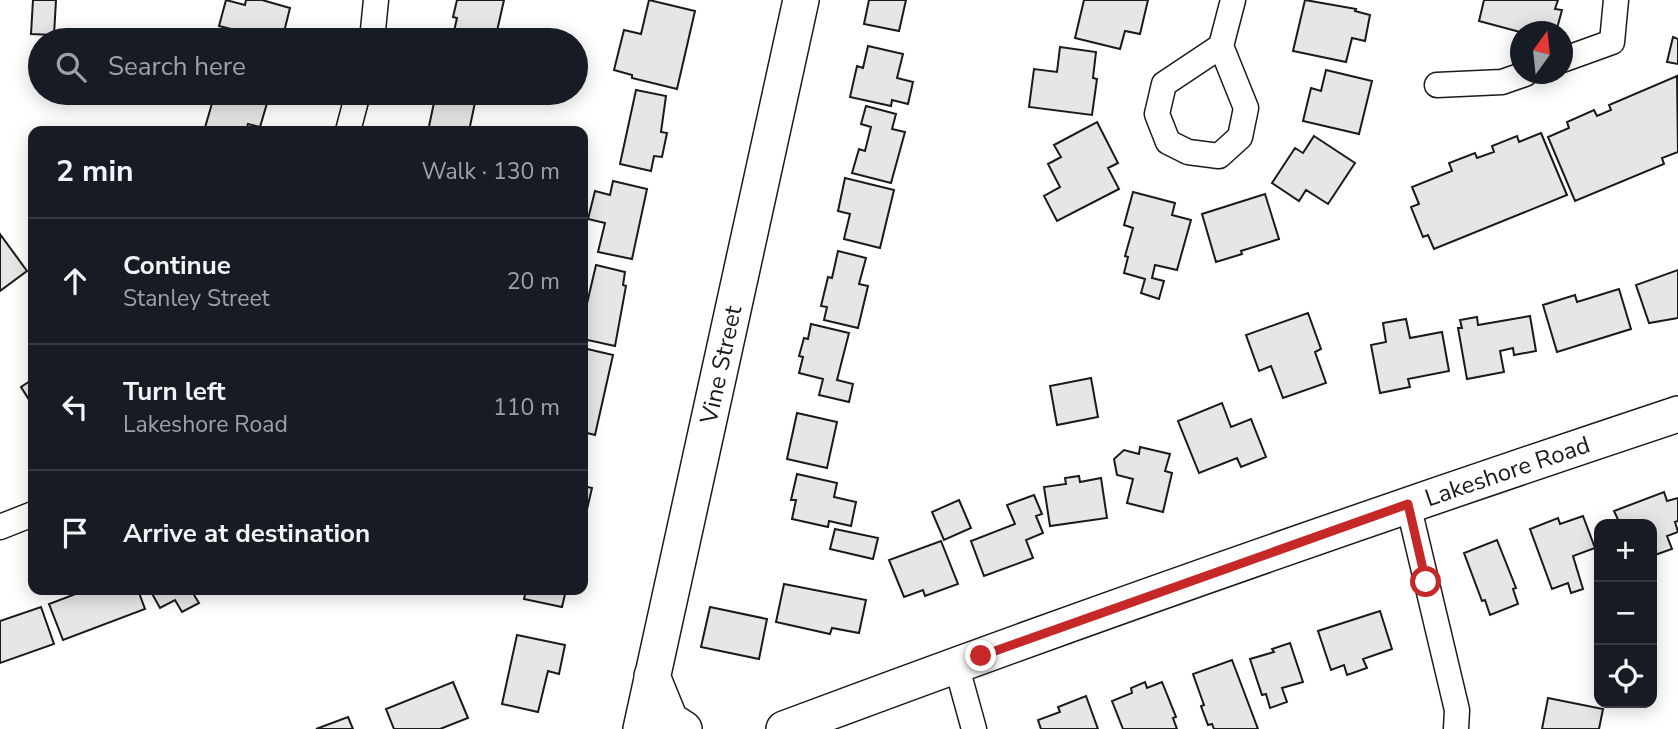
<!DOCTYPE html>
<meta charset="utf-8">
<style>
:root{--surface:#171b24;--page:#242831;--text:#f1f3f6;--muted:#9ea1a6;--line:#363941}
body{margin:0;font-family:"Nunito Sans",sans-serif;background:var(--page);color:var(--text)}
.controls{position:absolute;right:21px;bottom:21px;display:grid;overflow:hidden;border-radius:14px;box-shadow:0 4px 18px #0003}
.controls button{width:63px;height:63px;display:grid;place-items:center;padding:0;border:0;border-bottom:2px solid var(--line);background:var(--surface);color:var(--text);font:35px sans-serif}
.compass{position:absolute;left:1510px;top:21px;width:63px;height:63px;border-radius:50%;background:var(--surface);box-shadow:0 4px 18px #0003;rotate:15deg}
.stop{position:absolute;width:21px;height:21px;margin:-16px;border:5px solid #c62828;border-radius:50%;background:#fff}
.stop.end{background:#c62828;border-color:#fff;box-shadow:0 2px 7px #0008}
.list{margin:0;padding:0;list-style:none}
h2{display:flex;justify-content:space-between;align-items:center;height:91px;margin:0;padding:0 28px;font-size:30px}
h2 small{font-size:23px;font-weight:400;color:var(--muted)}
.list li{display:grid;grid-template-columns:46px 1fr auto;gap:21px;align-items:center;box-sizing:border-box;height:126px;padding:0 28px;border-top:2px solid var(--line)}
.list b{display:block;font-size:26px;white-space:nowrap}
.list p{margin:0;font-size:23px;white-space:nowrap;color:var(--muted)}
.list em{font-size:23px;font-style:normal;color:var(--muted)}
.icon{flex:none;width:38px;height:38px;fill:none;stroke:currentColor;stroke-width:2;stroke-linecap:round;stroke-linejoin:round}
.map{position:relative;flex:none;width:1678px;height:729px;overflow:hidden}
.search{position:absolute;background:var(--surface);box-shadow:0 4px 18px #0003;left:28px;top:28px;width:560px;height:77px;display:flex;align-items:center;gap:18px;box-sizing:border-box;padding:0 24px;border-radius:38px;color:var(--muted);font-size:26px}
.panel{position:absolute;background:var(--surface);box-shadow:0 4px 18px #0003;left:28px;top:126px;width:560px;height:469px;border-radius:14px}
.map>svg:first-child{display:block}
.building{fill:#e6e6e6;stroke:#1a1a1a;stroke-width:2}
.lines{fill:none;stroke-linecap:round;stroke-linejoin:round}
.street-casing{stroke:#1a1a1a;stroke-width:27}
.secondary-casing{stroke:#1a1a1a;stroke-width:38}
.street{stroke:#fff;stroke-width:24}
.secondary{stroke:#fff;stroke-width:35}
.route{stroke:#c62828;stroke-width:9}
.labels{text-anchor:middle;dominant-baseline:central;stroke-width:5;stroke-linejoin:round;paint-order:stroke}
.street-label{font-size:24px;fill:#1a1a1a;stroke:#fff}
</style>
<div class="map">
<svg width="1678" height="729" viewBox="0 0 1678 729">
<rect width="100%" height="100%" fill="#fff"/>
<path class="building" d="M33,0H56L54,35L31,34Z
M226,0L245,5L246,0H262L290,8L282,40H236L239,31L219,26Z
M457,0H504L495,40H452L457,18L453,17Z
M649,0L695,11L677,89L632,78V75L614,70L624,30L641,34Z
M869,0H906L899,31L864,24Z
M1084,0H1148L1140,34L1125,31L1120,49L1075,38Z
M1305,0L1356,9L1355,11L1370,15L1365,41L1352,38L1346,62L1293,51Z
M1484,0H1558L1555,9L1562,10L1556,32H1520L1479,21Z
M1673,37L1678,39V64L1667,62Z
M868,46L903,54L897,78L913,82L908,104L892,100L891,106L850,97L857,66L863,68Z
M1060,47L1096,52L1093,78L1097,79L1092,115L1029,107L1034,69L1057,72Z
M1326,70L1372,81L1359,134L1303,121L1311,88L1321,91Z
M1677,76L1678,152L1662,158L1664,164L1575,201L1548,137L1569,128L1567,122L1594,110L1597,116L1611,110L1609,105Z
M636,90L666,96L661,132L667,133L662,157L654,156L651,171L620,164Z
M215,93H270L260,127L248,124L246,131H204Z
M436,93H477L469,131H428Z
M866,106L896,114L892,129L905,132L891,183L852,173L859,149L865,151L871,127L861,124Z
M1097,122L1118,163L1108,168L1119,189L1057,221L1044,196L1060,187L1048,164L1061,157L1054,145Z
M1541,133L1567,195L1434,249L1428,235L1423,237L1411,207L1419,204L1412,187L1452,171L1449,163L1475,153L1477,158L1494,152L1492,146L1517,136L1519,142Z
M1314,136L1355,163L1328,204L1306,190L1299,201L1272,183L1295,148L1303,153Z
M845,178L894,190L880,248L844,239L850,214L838,211Z
M613,181L647,189L632,259L598,252L605,223L588,219L595,191L610,195Z
M1133,192L1175,203L1172,215L1191,220L1177,270L1155,265L1152,278L1164,281L1159,299L1141,293L1145,279L1124,273L1128,257L1125,256L1133,228L1124,225Z
M1265,194L1279,239L1241,251L1242,254L1216,262L1202,214Z
M0,234L27,271L0,291Z
M838,251L866,258L859,284L868,286L858,328L824,320L827,307L821,306L828,277L832,278Z
M596,265L625,272L623,285L626,286L615,346L583,339V312H585Z
M1678,270V318L1649,323L1636,285Z
M1619,289L1631,329L1557,352L1543,305L1575,295L1577,302Z
M1308,313L1321,349L1315,352L1326,383L1283,398L1271,366L1259,371L1246,335Z
M1530,316L1536,351L1514,355L1513,348L1500,351L1504,372L1467,379L1458,328H1462L1460,320L1477,317L1478,325Z
M1406,319L1410,338L1442,332L1449,371L1408,379L1410,387L1380,393L1371,345L1386,342L1383,323Z
M811,324L849,333L837,380L853,384L849,402L819,395L823,379L799,373L803,357L799,356L804,338L808,339Z
M583,348L613,355L595,435L583,432Z
M1091,378L1098,417L1057,425L1050,386Z
M33,379V406L21,387Z
M1222,403L1231,427L1251,419L1266,457L1241,467L1237,458L1199,473L1178,421Z
M797,413L837,422L827,468L787,459Z
M1140,447L1170,454L1165,471L1172,473L1163,512L1127,503L1133,479L1117,475L1114,459L1124,450L1139,454Z
M797,474L837,483L834,497L856,502L851,526L829,521L828,527L792,519L796,500H791Z
M1079,476L1080,482L1101,478L1107,518L1050,526L1044,487L1066,484L1065,478Z
M583,486L592,488L584,522H583Z
M1664,492L1667,501L1678,498V521L1675,522L1678,532L1667,536L1672,549L1652,556V524H1620L1614,511Z
M1034,495L1042,514L1036,516L1043,533L1026,540L1033,558L984,576L971,541L1015,524L1007,505Z
M959,500L971,528L944,540L932,512Z
M1583,516L1595,548L1573,556L1583,589L1571,593L1568,583L1552,589L1530,529L1558,518L1560,524Z
M835,529L878,538L873,559L830,549Z
M1497,540L1516,588L1513,589L1518,604L1490,615L1485,600L1482,601L1464,553Z
M941,541L958,584L925,596L923,590L904,597L889,560Z
M784,584L866,600L859,633L832,628L830,634L776,622Z
M86,590H138L145,609L63,640L49,604Z
M150,590H191L199,603L182,612L175,600L160,608Z
M526,590H566L562,607L524,599Z
M41,607L54,644L0,663V621Z
M710,607L767,619L759,659L701,647Z
M1380,611L1392,649L1363,659L1367,668L1347,675L1344,665L1331,670L1318,631Z
M517,635L565,645L559,674L548,671L538,712L502,704Z
M1290,643L1303,682L1282,688L1287,702L1270,708L1266,694L1262,695L1250,659L1274,652L1272,649Z
M1232,660L1258,729H1214L1212,724L1208,725L1201,706L1204,705L1193,674Z
M453,682L468,718L440,729H394L386,709Z
M1145,682L1147,688L1162,682L1176,717L1173,718L1177,729H1123L1112,701L1132,693L1131,688Z
M1086,696L1098,729H1041L1038,720L1060,712L1058,707Z
M1548,698L1603,709L1599,729H1542Z
M348,717L353,729H316Z"/>
<g class="lines">
<defs>
<path id="street" d="M372,40L376,0
M1221,46L1164,84L1157,114L1168,142L1188,152L1219,156L1240,137L1246,108L1221,46L1233,0
M1562,60L1612,42L1616,0
M1437,85L1502,82L1525,74
M348,131L358,93
M1408,504L1457,710L1456,729
M0,527L33,514
M956,664L974,729"/>
<g id="secondary">
<path d="M652,676L670,720L684,729"/>
<path id="s1" d="M641,729L801,0"/>
<path id="s2" d="M784,729C1080,618 1378,514 1678,414"/>
</g>
</defs>
<use href="#street" class="street-casing"/>
<use href="#secondary" class="secondary-casing"/>
<use href="#street" class="street"/>
<use href="#secondary" class="secondary"/>
</g>
<g class="lines">
<path class="route" d="M981,656L1408,504L1426,582"/>
</g>
<g class="labels">
<g class="street-label">
<text stroke="none"><textPath href="#s1" startOffset="373">Vine Street</textPath></text>
<text stroke="none"><textPath href="#s2" startOffset="768">Lakeshore Road</textPath></text>
</g>
</g>
</svg>
<div class="controls">
<button>+</button>
<button>−</button>
<button><svg class="icon" aria-label="locate" viewBox="0 0 24 24"><circle cx="12" cy="12" r="6"/><path d="M12 2v4M12 18v4M2 12h4M18 12h4"/></svg></button>
</div>
<svg class="compass" viewBox="-18 -18 36 36"><path d="M0-13l5 13h-10z" fill="#e53935"/><path d="M0 13l5-13h-10z" fill="#9ea1a6"/></svg>
<div class="stop" style="left:1426px;top:582px"></div>
<div class="stop end" style="left:981px;top:656px"></div>
<div class="search"><svg class="icon" aria-label="search" viewBox="0 0 24 24"><circle cx="10" cy="10" r="6"/><path d="M15 15l6 6"/></svg>Search here</div>
<section class="panel">
<h2>2 min<small>Walk · 130 m</small></h2>
<ul class="list">
<li><svg class="icon" aria-label="ahead" viewBox="0 0 24 24"><path d="M12 20V5M6 11l6-6 6 6"/></svg><div><b>Continue</b><p>Stanley Street</p></div><em>20 m</em></li>
<li><svg class="icon" aria-label="left" viewBox="0 0 24 24"><path d="M17 20v-9H6M10 6l-5 5 5 5"/></svg><div><b>Turn left</b><p>Lakeshore Road</p></div><em>110 m</em></li>
<li><svg class="icon" aria-label="arrive" viewBox="0 0 24 24"><path d="M6 21V4h12l-3 4 3 4H6"/></svg><div><b>Arrive at destination</b></div></li>
</ul>
</section>
</div>
